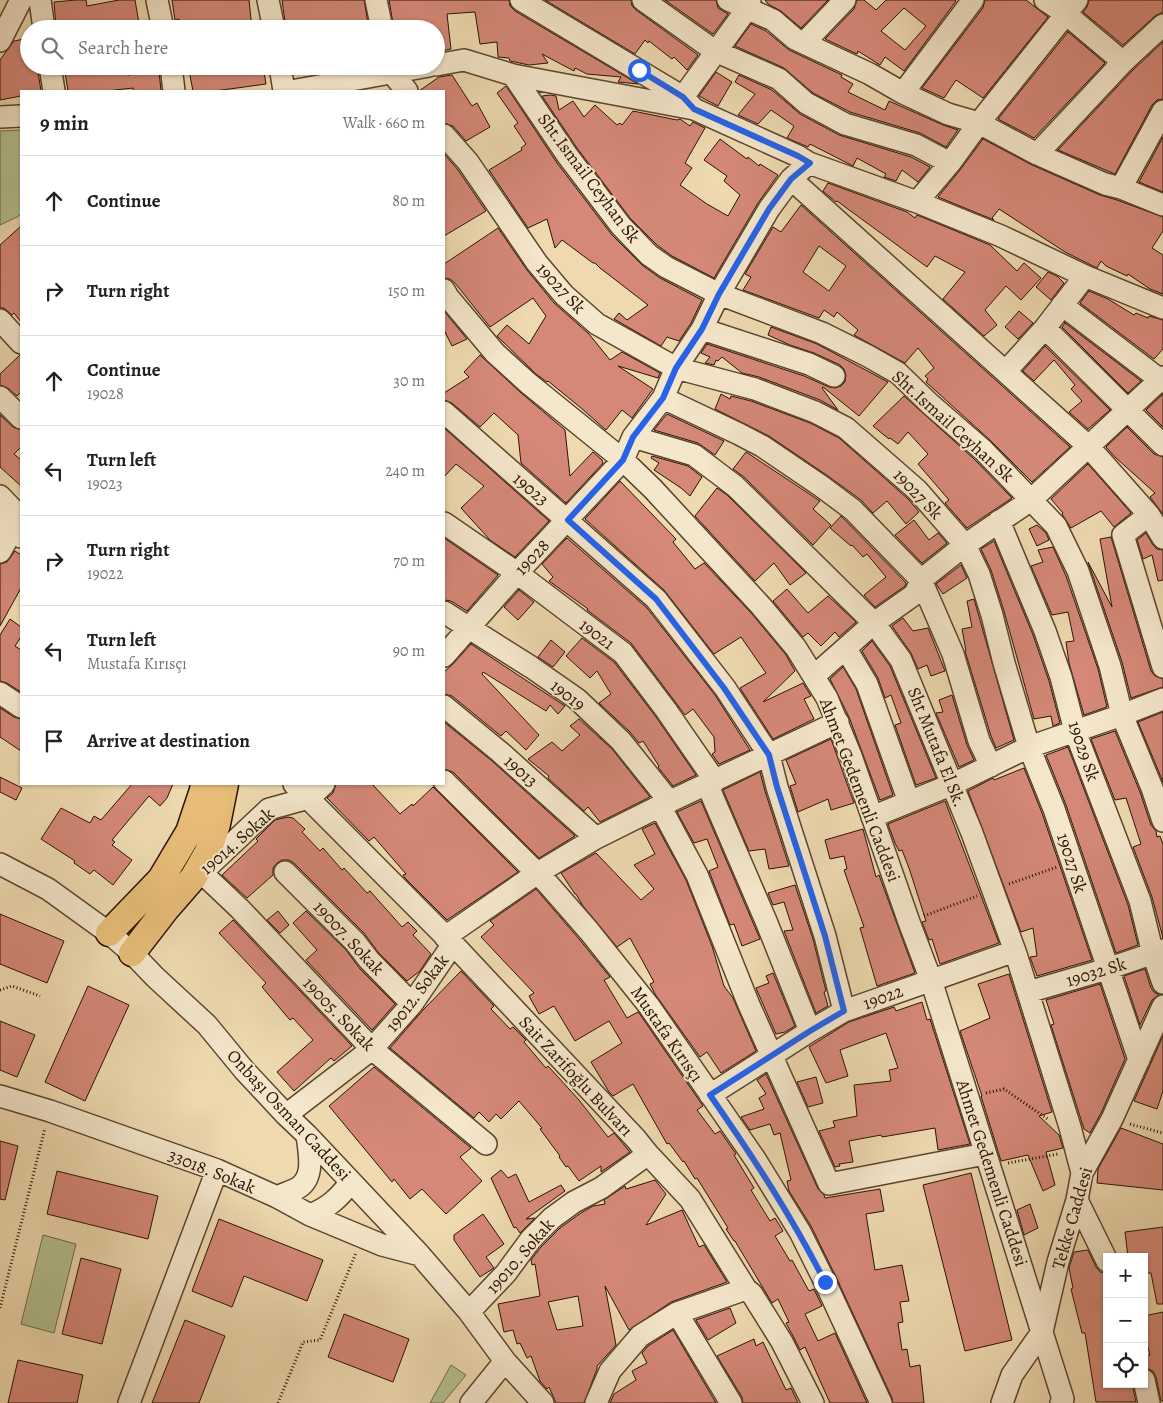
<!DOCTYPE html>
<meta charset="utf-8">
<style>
:root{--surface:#fff;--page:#f6f6f6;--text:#222;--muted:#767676;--line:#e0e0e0}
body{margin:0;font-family:Alegreya,serif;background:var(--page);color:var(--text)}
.controls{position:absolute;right:15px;bottom:15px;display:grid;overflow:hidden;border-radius:0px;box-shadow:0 1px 4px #0004}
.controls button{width:45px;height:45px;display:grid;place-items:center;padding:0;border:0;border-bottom:1px solid var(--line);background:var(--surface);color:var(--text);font:25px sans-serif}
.stop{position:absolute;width:15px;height:15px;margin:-11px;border:4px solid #2563eb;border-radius:50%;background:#fff}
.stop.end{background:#2563eb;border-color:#fff;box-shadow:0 1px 5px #0008}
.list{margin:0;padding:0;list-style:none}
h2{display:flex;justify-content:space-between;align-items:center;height:65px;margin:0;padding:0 20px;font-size:21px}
h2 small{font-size:16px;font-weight:400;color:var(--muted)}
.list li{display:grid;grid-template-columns:32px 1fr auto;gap:15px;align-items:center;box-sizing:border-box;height:90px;padding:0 20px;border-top:1px solid var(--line)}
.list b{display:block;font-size:19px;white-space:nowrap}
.list p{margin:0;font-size:16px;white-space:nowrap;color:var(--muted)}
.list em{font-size:16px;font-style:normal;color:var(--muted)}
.icon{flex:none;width:28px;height:28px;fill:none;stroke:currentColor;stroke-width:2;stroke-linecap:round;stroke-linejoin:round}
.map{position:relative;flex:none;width:1163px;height:1403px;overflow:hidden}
.search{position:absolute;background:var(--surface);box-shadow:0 1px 4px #0004;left:20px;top:20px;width:425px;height:55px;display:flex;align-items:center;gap:12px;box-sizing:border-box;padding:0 18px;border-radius:28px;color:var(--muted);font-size:19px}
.panel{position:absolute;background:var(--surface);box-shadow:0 1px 4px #0004;left:20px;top:90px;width:425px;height:695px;border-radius:0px}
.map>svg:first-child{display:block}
.green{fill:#b4c18f;stroke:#6f6a49}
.building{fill:#d58878;stroke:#2a1203;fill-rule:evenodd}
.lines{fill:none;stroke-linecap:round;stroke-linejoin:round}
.minor-casing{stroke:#5b442e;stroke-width:24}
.major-casing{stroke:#2a1203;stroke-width:29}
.path{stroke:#2a1203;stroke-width:3;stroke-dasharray:1 2.5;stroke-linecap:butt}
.minor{stroke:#f5e7cc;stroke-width:21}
.major{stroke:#e8bd78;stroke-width:26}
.route{stroke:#2563eb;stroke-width:6}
.labels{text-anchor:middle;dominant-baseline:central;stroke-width:4;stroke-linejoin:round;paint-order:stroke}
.street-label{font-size:18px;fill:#2a1203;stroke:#f5e7cc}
</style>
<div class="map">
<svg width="1163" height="1403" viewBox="0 0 1163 1403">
<rect width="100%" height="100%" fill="#efdab0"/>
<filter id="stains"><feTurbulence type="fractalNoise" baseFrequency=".004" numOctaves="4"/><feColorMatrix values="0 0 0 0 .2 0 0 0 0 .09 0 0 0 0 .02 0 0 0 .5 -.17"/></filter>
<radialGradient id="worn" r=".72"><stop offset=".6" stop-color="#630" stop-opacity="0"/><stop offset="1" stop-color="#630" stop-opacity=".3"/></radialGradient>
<path class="green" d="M21,130V214L17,217L0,225V131Z
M43,1235L76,1244L54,1333L21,1324Z
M451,1365L466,1375L443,1403H430Z"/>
<path class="building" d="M76,0H86L87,6L119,0H135L140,29H108L107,21L56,26L54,2Z
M172,0H249L252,29H181L179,19L175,20Z
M282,0H364L369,29H286Z
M389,0H509L510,6L515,11L638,84L618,82L621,77L587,74L575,68L574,71L542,54L548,63L529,65L510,61L509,58L498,57L497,42L480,44L475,12L447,14L451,49L436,52V29H394Z
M545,0H631L632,6L636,10L698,55L687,70L674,57L672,59L649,41L648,43L645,40L635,54Z
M665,0H716L718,8L728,14L713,34Z
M765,0H828L801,28L781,11L768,4Z
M857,0H864L876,10L886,0H955L956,1L904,71L885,57L880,65L858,51L857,54L825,39L854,9ZM904,8L926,26L905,50L881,31Z
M985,0H1026L1048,17L983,98L956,80L944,98L922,88L983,8Z
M1089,0H1163V12L1155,16L1123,45L1083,12L1087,7Z
M751,24L766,31L789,50L842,75L841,77L853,84L848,92L885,110L889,101L943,125L958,130L946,147L920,133L850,112L813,93L784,68L735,46Z
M1068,32L1105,63L1034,138L998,119Z
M29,38V66H37L41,91H21V96L0,100V60L14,41Z
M1163,42V99L1157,100L1152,105L1115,174L1058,150L1132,71Z
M64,66H121V74L128,73V75L159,71L161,91H133V88L107,91H68Z
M188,66H212L213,70L234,66H263L266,84L215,91H193Z
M716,72L732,82L718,106L699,96Z
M452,75L472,106L477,103L490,127L466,141L453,126L444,123V91H419L439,77Z
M739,75L772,90L800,114L839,135L911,157L930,167L918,182L902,170L896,181L884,177L886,174L857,158L853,166L810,144L808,147L787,138L794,126L771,110L758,124L738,115L755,94L735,82Z
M506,86L557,163L612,235L642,265L660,278L702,300L691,323L679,341L667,337L661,346L614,319L619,313L627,320L648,305L600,268L595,263H593L562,240L555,248L547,219L528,228L489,170L522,150L521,148L526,144L514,126L518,123L497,93Z
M550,95L556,96L559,110L573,101L584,117L595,105L617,125L620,123L622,125L633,111L677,120L680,119L690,126L693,122L705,128L685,163L692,168L680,185L707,204L728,216L740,195L724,181L727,176L704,160L720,139L747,159L748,157L759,166L760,164L778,175L758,203L714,278L672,256L657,245L630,218L577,148L542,96Z
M1163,137V192L1139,182Z
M983,139L1032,165L1100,195L1117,200L1163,217V231L1152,248L1163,255V294L1150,289L1128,274L1127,276L1106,266L1101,261L1097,268L1065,252L999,209L992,218L994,220L938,197L960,170Z
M444,154L458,170L486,211L444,236Z
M828,183L907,212L915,218L917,215L990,245L1017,271L1024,263L1041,278L1021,300L1006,286L985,310L997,325L984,336L943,299L965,272L935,256L927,267L837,201L836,202L823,191Z
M801,205L1070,447L1032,482L991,441L926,382L928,379L925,376L934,368L918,348L905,363L854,335L858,330L837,312L834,317L824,310L819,318L743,290L751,277L745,274L773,227L781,232ZM819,246L846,266L829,291L803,272Z
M21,226V322L14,313L12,315L4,308H0V245Z
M498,228L527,270L554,303L589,334L610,360L622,352L660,373L658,378L618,366L653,389L632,418L622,410L606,430L581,408L548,381L547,382L536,374L497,336L507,325L529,344L546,316L533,298L490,327L455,283L450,279L444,278V264Z
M1048,272L1057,276L1064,283L1051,300L1036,287Z
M1089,291L1108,299L1134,315L1136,313L1148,318L1149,316L1163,320V349L1154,359L1080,303Z
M444,311L467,339L452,346L444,330Z
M1019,311L1033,323L1018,339L1005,327Z
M1065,323L1141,381L1128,393L1062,327Z
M771,327L817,344L888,382L859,416L823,387L822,388L838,410L820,400L759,377L742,373L722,357L718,361L716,360L714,365L705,363L710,357L701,353L707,344L804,376L829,387L835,388L841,386L845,382L846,375L844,369L840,365L814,353L790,345L768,335Z
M1045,346L1110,410L1088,429L1069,412L1082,401L1071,389L1075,385L1054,360L1034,381L1023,371Z
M20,355H21V392L17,396L8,388L0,385V374Z
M480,355L520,392L565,430L570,476L593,452L602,460L603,463L566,503L521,463L518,435L494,413L480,427L452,403L444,400V393L469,377L464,372Z
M721,394L730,399L731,396L751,401L810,423L839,438L908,499L919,512L906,524L887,501L873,513L861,500L828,476L769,436L715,409Z
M1163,394V427L1146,410Z
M904,396L974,459L1012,498L967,528L945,503L949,500L918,464L928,454L908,432L898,444L890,438L889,439L873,426Z
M667,414L724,441L715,455L698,443L654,430Z
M0,415L13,427L21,430V447L14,454L21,460V486L0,467Z
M1127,427L1154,454L1163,457V514L1150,497L1155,493L1115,457L1106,447Z
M444,428L549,521L515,557L490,540L461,508L484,486L456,464L444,477Z
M746,452L820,501L813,509L831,525L813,545L744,477L733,469Z
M652,456L688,466L702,477L690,496L681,488L654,470L659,463L651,458Z
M1088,464L1131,513L1114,527L1101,511L1071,528L1062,514L1063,513L1051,499Z
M620,481L676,539L673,542L695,569L704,563L752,614L786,655L795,671L763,702L803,683L811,696L804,699L814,719L773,739L740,688L766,673L741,637L714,654L664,590L585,519Z
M717,488L727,495L806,573L790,585L774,563L755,581L695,516Z
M841,516L906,583L905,586L875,607L864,595L886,577L867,554L863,557L852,545L851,546L830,528Z
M914,520L929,540L938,533L947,543L922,563L895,535Z
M1037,525L1046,533L1049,540L1037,546L1029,529Z
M1146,533L1153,545L1157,549L1163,550V580L1158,581L1152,555L1143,559L1137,540Z
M1111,537L1151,671L1155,676L1163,679V687L1131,698L1122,662L1088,562L1112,607L1100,539Z
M444,538L498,575L467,611L451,601L444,600Z
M567,538L647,608L715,695L750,750L719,764L712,754L715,752L714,737L693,709L685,715L631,643L587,610L588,609L549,581L553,577L542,564Z
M994,541L1033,635L1049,681L1060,723L1053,726L1051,716L1034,719L1004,611L991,570L981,549Z
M1053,547L1066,576L1098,669L1107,707L1084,715L1069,663L1066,642L1074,641L1068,612L1052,615L1031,566L1043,562L1038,550Z
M15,551L21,555V588L0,626V564L7,562Z
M961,565L967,578L943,594L936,584Z
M787,589L808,613L828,596L856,622L839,637L835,632L821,646L808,633L803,637L773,601Z
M519,590L534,602L518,620L504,607Z
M974,599L1014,740L996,748L991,736L965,651H966L962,629L972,627L967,601Z
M903,618L913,631L928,628L945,671L931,676L927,665L918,669L911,653L892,626Z
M10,619L21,627V637L15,646L21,650V692L7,683L0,681V635Z
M582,638L614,662L656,717L696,775L673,786L658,767L659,766L643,741L639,743L630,732L599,703L611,694L597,671L590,678L566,656Z
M551,640L565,652L553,667L538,657Z
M872,641L890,666L936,778L916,785L895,725L901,723L891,695L885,698L878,678L862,651Z
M471,644L565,706L558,714L550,705L546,711L483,672L482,674L539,735L526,750L506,731L501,736L452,696L444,694V672L453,664Z
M843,667L856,689L893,795L880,800L849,717L830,679Z
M952,695L967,745L974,760L959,767L936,713L943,712L939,700Z
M0,708L14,717L21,719V751L0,737Z
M1163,712V782L1138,722Z
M579,719L612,749L650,797L600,822L588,807L584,811L548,778L549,776L528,759L552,742L562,751L580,735L570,726Z
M444,722L492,761L575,836L539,858L453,772L444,769Z
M1115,731L1140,792L1151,825L1156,831L1157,837L1160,836L1163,844V938L1152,897L1133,847L1141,844L1126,798L1115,800L1091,739Z
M831,739L854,803L831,810L828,799L798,812L790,786L796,784L786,760Z
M1068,747L1128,905L1138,945L1116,953L1066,805L1046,755Z
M1024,768L1042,813L1092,960L1037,976L1030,957L1037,956L1033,928L1021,932L968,791L993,778L994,780Z
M760,772L765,791L789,866L769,869L765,849L749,851L723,790Z
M0,777L22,788L16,800L0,792Z
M132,784H173L167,798L160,806L149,796L112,840L115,842L112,845L132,860L113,885L94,870L90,874L74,863L75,861L41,839L61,808L90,823L94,816L101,820Z
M336,784H372L400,814L412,804L413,806L433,787L518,872L447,920L405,878L403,875L406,874L374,837L369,841L327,798L333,793Z
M701,801L760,939L742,946L734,924L730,925L709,871L718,867L707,839L694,843L677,812Z
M945,801L999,943L940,964L932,939L929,940L922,922L926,921L909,868L902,850L899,851L895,843L888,824Z
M288,817L293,818L305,829L302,832L320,851L323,848L342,870L344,868L367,893L370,891L402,927L408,922L417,931L413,935L431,954L420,971L407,981L378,952L364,933L294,863L289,860H282L277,863L273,868V875L247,898L222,875L258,841L256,839L275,820Z
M655,823L686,880L712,946L724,986L733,998L756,1051L721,1073L707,1052L700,1057L655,994L650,984L654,982L630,938L617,947L583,906L576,894H575L561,873L596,853L641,900L654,889L634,865L655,854L642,829Z
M863,829L876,877L879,875L915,973L877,986L860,928L864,927L844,870L847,869L844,856L830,859L825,840Z
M795,885L813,939L826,991L824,992L828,1006L816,1013L784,931L793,930L784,902L773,905L768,893Z
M536,889L579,939L610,977L604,980L627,1018L638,1012L639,1013L703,1106L697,1110L715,1134L720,1131L736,1154L734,1155L754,1188L751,1190L770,1221L775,1218L783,1231L775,1236L790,1261L792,1260L809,1291L814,1289L822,1306L805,1314L818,1341L835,1333L867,1403H830L805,1347L800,1350L792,1334L786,1323L789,1322L778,1299L772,1303L735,1241H734L726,1229L728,1228L697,1178L695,1179L684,1161L683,1162L669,1143L667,1144L633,1084L613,1096L609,1092L591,1062L622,1043L609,1021L575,1041L554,1006L539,1014L529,996L534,993L481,937L494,925L490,921Z
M278,911L289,925L280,933L267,920Z
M306,911L346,950L360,969L395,1004L372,1030L306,960L317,950L293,923Z
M0,914L64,941L47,983L0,964Z
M233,920L352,1046L334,1061L331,1058L294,1091L277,1072L313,1040L293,1018L290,1020L262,987L266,983L219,933Z
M1145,969L1151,988L1154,992L1159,995L1152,1000L1140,1025L1124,976Z
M461,971L494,1006L491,1009L510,1029L513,1027L526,1040L524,1042L546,1068L548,1066L579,1100L608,1137L614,1133L630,1152L601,1172V1166L579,1181L568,1166L566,1167L559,1157L560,1156L540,1129L542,1128L519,1101L501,1119L496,1114L489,1122L479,1112L474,1118L390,1048L424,1009Z
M773,973L795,1026L785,1032L776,1034L756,988L769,983L766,976Z
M1009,974L1052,1112L1039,1116L1059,1135L1063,1148L1046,1152L1055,1185L1043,1191L1028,1155L1001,1161L981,1096H982L960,1031L990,1018L978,984Z
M1100,984L1125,1059L1101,1113L1090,1133L1084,1129L1051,1025L1054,1024L1046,1000Z
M88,986L129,1005L85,1101L45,1082Z
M922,1002L927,1020L930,1019L970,1144L938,1150L935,1128L882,1137L881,1135L849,1141L853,1162L839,1164L840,1166L835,1167L819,1131L835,1127L833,1121L857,1116L854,1085L891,1081L889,1070L898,1068L886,1033L840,1050L848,1076L826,1083L809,1047L849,1022L894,1007L896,1011Z
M0,1021L35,1035L17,1077L0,1070Z
M1163,1036V1091L1157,1109L1134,1101Z
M374,1067L471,1148L460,1157L482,1181L446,1214L422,1189L410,1199L394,1179L392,1182L329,1106Z
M766,1074L818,1189L824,1195L825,1198L880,1189L884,1211L866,1214L875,1270L902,1265L909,1301L900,1302L903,1322L898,1323L902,1350L907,1349L910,1367L920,1365L924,1403H893L892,1398L836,1277L811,1226L789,1191L787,1181L791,1180L780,1133L774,1135L770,1124L750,1130L741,1117L764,1109L759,1098L766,1094L757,1080Z
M816,1077L823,1103L808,1107L797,1082Z
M1121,1128L1163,1144V1190L1097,1183L1098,1169Z
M0,1141L18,1146L5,1200L0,1199Z
M501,1170L508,1178L516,1174L529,1202L561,1185L565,1191L526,1219L535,1218L520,1233L516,1227L514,1228L491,1178Z
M57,1171L158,1196L148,1239L47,1214Z
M971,1173L1012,1340L965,1351L923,1185Z
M655,1180L666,1194L646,1225L682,1210L699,1247L704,1245L727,1282L671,1302L629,1330L605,1286L616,1345L597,1366V1369L584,1403H556L549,1387L547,1389L540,1381L531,1356L527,1358L520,1343L517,1344L513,1330L504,1332L498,1304L540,1296L535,1264L532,1265L531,1260L541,1247L560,1228L581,1213L593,1206L605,1204L604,1200L625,1186L626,1189ZM578,1296L583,1326L557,1330L548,1302Z
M1030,1204L1038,1228L1024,1235L1017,1210Z
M483,1214L504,1244L486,1257L494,1268L480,1277L454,1240V1235Z
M219,1219L323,1260L307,1301L244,1276L232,1307L192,1291Z
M1163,1227V1304H1157L1151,1273H1144V1257H1128L1125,1232Z
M1088,1250L1096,1267L1100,1272L1107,1273V1384H1132L1136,1402H1096L1085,1333H1082L1071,1289L1073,1288L1069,1268L1074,1252Z
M81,1258L121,1269L102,1344L62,1334Z
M730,1308L736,1323L708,1340L696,1320Z
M1163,1312V1401H1161L1156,1377L1153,1371L1144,1367V1356L1150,1355L1144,1333V1316Z
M344,1314L409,1339L393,1382L328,1357Z
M185,1320L225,1336L199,1403H152Z
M673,1330L716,1403H610L614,1394L636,1380L632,1371L647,1363L642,1353L648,1346Z
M754,1339L756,1346L763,1342L786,1390L791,1388L798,1403H743L742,1397L717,1356Z
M18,1360L83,1375L77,1403H8Z"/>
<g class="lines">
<defs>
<path id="minor" d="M40,0L44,29
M157,0L163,29
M268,0L274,29
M376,0L382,29
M521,0L683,97L694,109L798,156L809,163L917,202L1001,236L1085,276L1163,308
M643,0L715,51L779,79L806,103L845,124L916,145L950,163
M728,0L773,20L795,39L870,74L903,93L948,114L979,123L1037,154L1105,184L1121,188L1163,205
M1045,0L1066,14L1123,62
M0,41L21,0
M804,43L845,0
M436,65L464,60L513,75L694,109
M50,66L54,91
M171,66L174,91
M280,66L284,91
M390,66L392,73L407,91
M513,75L567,155L621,226L649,255L666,267L719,294L822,333L868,356L898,373L930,404L983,450L1056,526L1078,571L1110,666L1122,715L1152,788L1163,821
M291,91L429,66
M903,93L973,0
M683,97L747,9L750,0
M0,117L21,116
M444,135L468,162L537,263L564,295L597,324L676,368L755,389L815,412L846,428L917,490L965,545L979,574L992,615L1004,663L1029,747L1054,809L1139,1060
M1037,154L1123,62L1163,25
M791,179L1088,446L1149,515L1163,538
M1121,188L1163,111
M917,202L950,163L979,123L1077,0
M444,290L448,297L495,353L528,383L623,460L653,489L761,606L796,648L827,698L851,756L909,922L931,980L1063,1399L1061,1403
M1062,305L1163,382
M0,320L21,343
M1045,328L1163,445
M702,329L809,364L834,376
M1006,371L1045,328L1085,276
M0,397L21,418
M663,398L739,434L762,446L821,486L853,510L921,580L953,654L979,741L991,766
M444,412L656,599L725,688L769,755L777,787L825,936L844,1011
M633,437L694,455L735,486L874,623L901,660L972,833L1016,954L1070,1127L1082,1173
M0,496L21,518
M1149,515L1123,535L1163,667
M0,516L21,537
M999,521L1045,631L1061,677L1075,731L1140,901L1153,954L1163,983
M444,523L517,573L623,653L666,710L715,781
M0,552L13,529
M444,612L531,667L577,699L621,741L669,801H671
M846,649L867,684L909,802
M444,656L517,573L623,460L633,437L663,398L676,368L702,329L719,294L769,209L791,179L809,163
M814,676L874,623L915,594L921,580L965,545L1031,500L1163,377
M0,693L21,707
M444,706L500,752L596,838
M444,781L548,884L589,931L649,1006L755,1159L800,1232L825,1282L881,1403
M294,784L453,944L636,1139L648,1154L690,1199L746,1289L752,1294L782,1342L813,1403
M707,784L766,921L810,1031
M309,798L324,784
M660,806L697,875L749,1005L829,1184L985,1154
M872,817L953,784L1029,747L1122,715L1163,699
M0,864L48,889L109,933L132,953L155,977L207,1025L244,1070L286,1115L307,1135L420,1255L469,1312L505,1361L543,1403
M285,872L355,942L369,960L412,1004
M202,873L240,909L372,1049L486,1144
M200,874L269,809L309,798
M445,937L536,874L596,838L660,806L838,722
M1028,992L1107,969L1163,950
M710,1095L810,1031L844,1011L1015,951
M0,1096L50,1111L217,1170L277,1197L310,1215L382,1245L420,1255
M286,1115L372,1049L412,1004L453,944
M277,1197C283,1194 290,1192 296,1189C316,1179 309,1153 307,1135
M1077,1200L1107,1261
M310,1215C328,1208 339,1198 351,1182
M469,1312L506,1273L531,1239L552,1218L574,1202L601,1188L648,1154
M677,1313L731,1403
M1144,1380L1149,1403
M129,1403L217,1170
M471,1403L505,1361
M596,1403L610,1371L640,1336L677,1313L746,1289
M1002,1403L1012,1375L1042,1332L1058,1262L1077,1200L1082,1173L1112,1119L1163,1006"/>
<path id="major" d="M109,933L161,879L189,832L203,790L204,784
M132,953L166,909L193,878L208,852L217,824L225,784"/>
</defs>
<use href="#minor" class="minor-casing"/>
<use href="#major" class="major-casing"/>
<path class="path" d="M1009,884L1057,867
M924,916L977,896
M0,990L12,986L40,996
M986,1093L1004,1089L1049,1120
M1130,1124L1163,1133
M1008,1163L1058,1154
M0,1308L45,1128
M278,1403L303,1342L320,1340L356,1253"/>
<use href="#minor" class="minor"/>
<use href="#major" class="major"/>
</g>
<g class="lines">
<path class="route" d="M639,70L683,97L694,109L798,156L810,163L791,179L769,209L719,294L702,329L676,368L663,398L633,437L623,460L568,520L656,599L724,688L769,755L777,787L825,936L844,1011L810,1031L710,1095C753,1157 791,1215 825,1282"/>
</g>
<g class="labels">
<g class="street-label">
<text transform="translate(589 178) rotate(53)">Sht.Ismail Ceyhan Sk</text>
<text transform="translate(561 288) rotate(47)">19027 Sk</text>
<text transform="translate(953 426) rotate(42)">Sht.Ismail Ceyhan Sk</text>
<text transform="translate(531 489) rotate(40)">19023</text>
<text transform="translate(918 494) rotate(46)">19027 Sk</text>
<text transform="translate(532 557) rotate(-47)">19028</text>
<text transform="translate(597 634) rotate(37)">19021</text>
<text transform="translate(568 695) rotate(38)">19019</text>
<text transform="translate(937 747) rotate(68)">Sht Mutafa El Sk.</text>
<text transform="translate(1084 751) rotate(71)">19029 Sk</text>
<text transform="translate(521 771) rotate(42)">19013</text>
<text transform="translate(860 790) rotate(69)">Ahmet Gedemenli Caddesi</text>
<text transform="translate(237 841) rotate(-41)">19014. Sokak</text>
<text transform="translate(1072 863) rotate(72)">19027 Sk</text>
<text transform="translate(349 938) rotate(47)">19007. Sokak</text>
<text transform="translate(1096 972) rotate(-17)">19032 Sk</text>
<text transform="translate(417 993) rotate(-53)">19012. Sokak</text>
<text transform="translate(883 997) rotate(-20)">19022</text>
<text transform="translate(339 1014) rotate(46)">19005. Sokak</text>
<text transform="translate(667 1034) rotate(55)">Mustafa Kırısçı</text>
<text transform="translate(576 1076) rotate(47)">Sait Zarifoğlu Bulvarı</text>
<text transform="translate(289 1115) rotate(47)">Onbaşı Osman Caddesi</text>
<text transform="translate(212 1171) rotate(22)">33018. Sokak</text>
<text transform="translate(992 1173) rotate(72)">Ahmet Gedemenli Caddesi</text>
<text transform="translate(1072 1218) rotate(-74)">Tekke Caddesi</text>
<text transform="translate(520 1256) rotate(-49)">19010. Sokak</text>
</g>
</g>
<rect width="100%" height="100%" filter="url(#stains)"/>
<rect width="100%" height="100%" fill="url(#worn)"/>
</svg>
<div class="controls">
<button>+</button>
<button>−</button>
<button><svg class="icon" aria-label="locate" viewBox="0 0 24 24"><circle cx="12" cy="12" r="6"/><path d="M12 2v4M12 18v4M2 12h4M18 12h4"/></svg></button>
</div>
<div class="stop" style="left:639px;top:70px"></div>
<div class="stop end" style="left:825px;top:1282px"></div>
<div class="search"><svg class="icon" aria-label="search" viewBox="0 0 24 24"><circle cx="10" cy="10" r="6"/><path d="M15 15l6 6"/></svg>Search here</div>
<section class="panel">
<h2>9 min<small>Walk · 660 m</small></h2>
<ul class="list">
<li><svg class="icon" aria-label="ahead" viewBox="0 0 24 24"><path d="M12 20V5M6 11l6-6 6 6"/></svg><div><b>Continue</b></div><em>80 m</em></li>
<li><svg class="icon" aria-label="right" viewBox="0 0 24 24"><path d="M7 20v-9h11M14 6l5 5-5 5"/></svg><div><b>Turn right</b></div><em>150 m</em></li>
<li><svg class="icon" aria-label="ahead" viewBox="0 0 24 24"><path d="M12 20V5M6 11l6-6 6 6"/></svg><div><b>Continue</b><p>19028</p></div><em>30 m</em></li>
<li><svg class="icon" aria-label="left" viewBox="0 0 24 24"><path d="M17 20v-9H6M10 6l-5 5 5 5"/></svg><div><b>Turn left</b><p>19023</p></div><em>240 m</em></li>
<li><svg class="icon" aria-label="right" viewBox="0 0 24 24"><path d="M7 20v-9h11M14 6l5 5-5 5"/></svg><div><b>Turn right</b><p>19022</p></div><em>70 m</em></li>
<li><svg class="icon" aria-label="left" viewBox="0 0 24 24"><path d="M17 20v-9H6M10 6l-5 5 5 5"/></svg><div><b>Turn left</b><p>Mustafa Kırısçı</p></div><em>90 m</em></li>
<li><svg class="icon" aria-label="arrive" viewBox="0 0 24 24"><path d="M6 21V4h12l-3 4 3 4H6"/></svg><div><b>Arrive at destination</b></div></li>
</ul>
</section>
</div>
